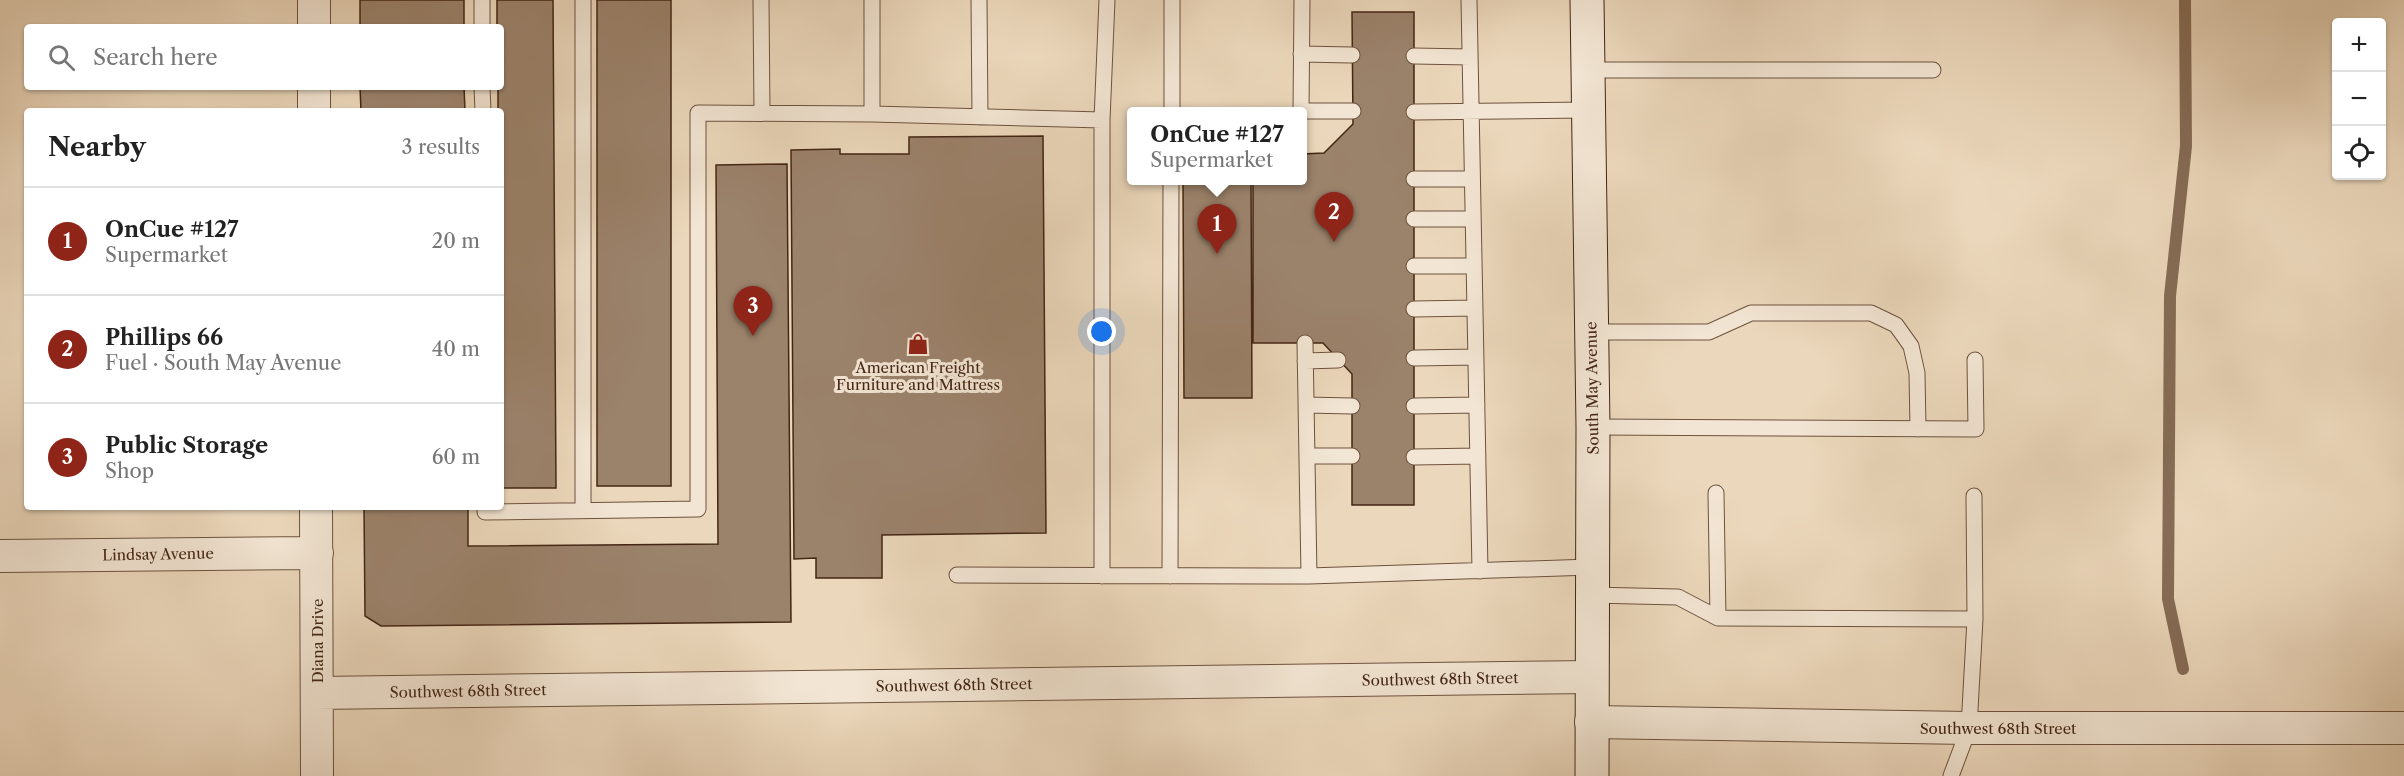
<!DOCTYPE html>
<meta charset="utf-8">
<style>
:root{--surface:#fff;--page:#f2f2f2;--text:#222;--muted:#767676;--line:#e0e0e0;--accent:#8f2418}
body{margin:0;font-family:"Libre Caslon Text",serif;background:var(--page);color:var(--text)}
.controls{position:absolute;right:18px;top:18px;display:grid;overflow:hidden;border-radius:6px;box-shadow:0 2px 4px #0004}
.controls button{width:54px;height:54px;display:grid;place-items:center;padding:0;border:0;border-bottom:2px solid var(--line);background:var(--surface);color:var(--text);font:30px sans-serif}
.you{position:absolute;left:1102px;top:332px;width:21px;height:21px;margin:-15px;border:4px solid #fff;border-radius:50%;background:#1a73e8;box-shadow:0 0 0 9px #1a73e833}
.badge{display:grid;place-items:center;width:39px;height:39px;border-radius:50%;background:var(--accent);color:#fff;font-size:20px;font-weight:700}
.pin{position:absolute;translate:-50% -50px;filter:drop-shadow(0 2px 3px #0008)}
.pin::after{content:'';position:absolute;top:32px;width:21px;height:18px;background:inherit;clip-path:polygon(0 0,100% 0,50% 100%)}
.popup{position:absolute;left:1127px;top:107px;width:180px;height:78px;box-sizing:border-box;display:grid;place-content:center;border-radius:6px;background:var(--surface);filter:drop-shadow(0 2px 4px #0005);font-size:20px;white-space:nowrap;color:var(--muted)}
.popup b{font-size:22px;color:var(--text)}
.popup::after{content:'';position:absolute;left:50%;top:100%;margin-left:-12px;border:12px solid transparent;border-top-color:var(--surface)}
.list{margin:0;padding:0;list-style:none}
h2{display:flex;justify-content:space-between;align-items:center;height:78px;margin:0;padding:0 24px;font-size:26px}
h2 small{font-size:20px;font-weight:400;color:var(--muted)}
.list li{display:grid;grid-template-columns:39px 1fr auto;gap:18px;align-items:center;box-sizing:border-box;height:108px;padding:0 24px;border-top:2px solid var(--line)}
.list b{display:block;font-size:22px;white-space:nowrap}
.list p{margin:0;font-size:20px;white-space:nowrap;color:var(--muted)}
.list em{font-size:20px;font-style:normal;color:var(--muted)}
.icon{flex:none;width:33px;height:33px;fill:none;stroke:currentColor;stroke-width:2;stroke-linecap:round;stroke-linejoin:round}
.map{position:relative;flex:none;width:2404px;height:776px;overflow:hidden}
.search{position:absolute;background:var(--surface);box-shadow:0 2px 4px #0004;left:24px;top:24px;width:480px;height:66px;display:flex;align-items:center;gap:15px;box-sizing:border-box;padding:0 21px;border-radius:6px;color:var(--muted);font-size:22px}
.panel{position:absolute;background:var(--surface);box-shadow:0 2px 4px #0004;left:24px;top:108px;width:480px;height:402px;border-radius:6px}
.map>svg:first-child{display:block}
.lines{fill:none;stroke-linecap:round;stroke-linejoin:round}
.stream{stroke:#866c57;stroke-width:12}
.building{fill:#9b826b;stroke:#442615;stroke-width:1.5}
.service-casing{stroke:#6e523e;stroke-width:17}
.minor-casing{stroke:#6e523e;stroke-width:34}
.secondary-casing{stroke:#442615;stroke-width:35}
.service{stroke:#f2e5d3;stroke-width:15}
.minor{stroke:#f2e5d3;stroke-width:32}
.secondary{stroke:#f2e5d3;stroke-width:33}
.labels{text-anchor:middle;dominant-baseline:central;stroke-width:6;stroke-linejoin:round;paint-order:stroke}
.poi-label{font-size:15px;fill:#442615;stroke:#f2e5d3}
.street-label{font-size:15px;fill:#442615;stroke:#f2e5d3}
</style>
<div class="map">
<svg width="2404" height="776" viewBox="0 0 2404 776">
<rect width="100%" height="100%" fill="#ebd7bb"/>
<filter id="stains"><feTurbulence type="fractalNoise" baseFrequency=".00333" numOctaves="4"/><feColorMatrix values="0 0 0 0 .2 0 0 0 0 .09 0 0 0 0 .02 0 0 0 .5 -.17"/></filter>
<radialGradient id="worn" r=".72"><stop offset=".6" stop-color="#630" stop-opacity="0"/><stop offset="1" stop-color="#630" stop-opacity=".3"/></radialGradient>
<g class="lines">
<path class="stream" d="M2183,669L2168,599L2170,296L2186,146L2185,0"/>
</g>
<path class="building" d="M360,0H464V27H360Z
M497,0H553L556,488H501V111H498V87H501V27H497Z
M597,0H671V486H597Z
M1352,12H1414V505H1352V374L1323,343H1253V180H1302V154L1324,153L1353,124Z
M360,87H464L465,111H361Z
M1251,108V112H1183V109Z
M1043,136L1046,533L882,535V578H816V558L794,559L791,150L840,149V154H909V137Z
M787,164L791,622L381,626L365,616L364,507H468V546L718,544L716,165Z
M1183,180H1251L1252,398H1184Z"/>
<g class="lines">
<defs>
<path id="service" d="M482,0V27
M583,0V510
M761,0L762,113
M872,0V114L1102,120V576
M979,0L980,117
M1469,0L1480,571
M1301,54L1352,55
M1414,56L1470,57
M1587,70H1933
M482,87L483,111
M1301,111H1353
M1172,112V0
M1301,112L1302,0
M1414,112L1587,110
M1102,120L1107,0
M1414,179H1472
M1414,219H1473
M1414,266H1474
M1414,309L1475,308
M1591,332H1709L1751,313H1871L1896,325L1911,346L1917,373L1918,429
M1305,343L1309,576
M1414,358L1476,357
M1305,361L1338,360
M1306,405L1352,406
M1414,406L1477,405
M1593,427L1976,429L1975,360
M1307,456H1352
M1414,457L1478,456
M1716,493L1718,618
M1974,496L1975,619
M485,507V512L698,509V113L872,114
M957,575L1309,576L1591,567
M1170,576L1171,180
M1591,595L1678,597L1718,618L1975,619L1969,728L1951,776"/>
<path id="minor" d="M314,0V27
M314,87V111
M316,507L317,776
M0,556L317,553
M317,693L1591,677
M1591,722L1969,728H2404"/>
<path id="secondary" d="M1587,0L1593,427L1592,776"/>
</defs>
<use href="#service" class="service-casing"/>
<use href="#minor" class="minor-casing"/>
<use href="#secondary" class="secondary-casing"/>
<use href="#service" class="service"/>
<use href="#minor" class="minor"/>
<use href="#secondary" class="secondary"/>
</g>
<defs>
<symbol id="shop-bare" viewBox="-9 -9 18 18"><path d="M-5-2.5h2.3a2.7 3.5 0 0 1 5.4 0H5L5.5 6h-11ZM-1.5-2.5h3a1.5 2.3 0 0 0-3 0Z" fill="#8f2418" stroke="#f2e5d3" stroke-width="2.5" paint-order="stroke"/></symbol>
</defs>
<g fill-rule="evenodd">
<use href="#shop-bare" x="903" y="329" width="30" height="30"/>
</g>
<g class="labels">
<g class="poi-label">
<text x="918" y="367">American Freight<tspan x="918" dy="17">Furniture and Mattress</tspan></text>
</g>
<g class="street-label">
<text transform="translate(1592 388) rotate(-91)">South May Avenue</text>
<text transform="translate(158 554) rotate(-1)">Lindsay Avenue</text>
<text transform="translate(317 641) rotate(-90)">Diana Drive</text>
<text transform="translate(1440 679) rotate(-1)">Southwest 68th Street</text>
<text transform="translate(954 685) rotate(-1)">Southwest 68th Street</text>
<text transform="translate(468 691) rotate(-1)">Southwest 68th Street</text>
<text x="1998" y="728">Southwest 68th Street</text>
</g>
</g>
<rect width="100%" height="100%" filter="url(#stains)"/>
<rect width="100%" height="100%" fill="url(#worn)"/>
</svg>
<div class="controls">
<button>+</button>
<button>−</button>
<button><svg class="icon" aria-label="locate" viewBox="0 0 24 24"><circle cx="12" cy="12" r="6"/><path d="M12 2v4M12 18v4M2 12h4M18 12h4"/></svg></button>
</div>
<div class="you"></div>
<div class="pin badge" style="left:1217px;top:254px">1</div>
<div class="popup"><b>OnCue #127</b>Supermarket</div>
<div class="pin badge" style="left:1334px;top:242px">2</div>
<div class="pin badge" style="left:753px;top:336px">3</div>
<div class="search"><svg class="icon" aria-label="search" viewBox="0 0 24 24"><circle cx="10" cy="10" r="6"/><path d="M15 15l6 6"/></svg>Search here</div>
<section class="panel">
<h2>Nearby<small>3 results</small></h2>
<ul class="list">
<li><span class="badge">1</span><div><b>OnCue #127</b><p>Supermarket</p></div><em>20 m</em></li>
<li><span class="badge">2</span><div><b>Phillips 66</b><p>Fuel · South May Avenue</p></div><em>40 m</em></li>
<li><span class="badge">3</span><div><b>Public Storage</b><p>Shop</p></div><em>60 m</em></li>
</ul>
</section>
</div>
